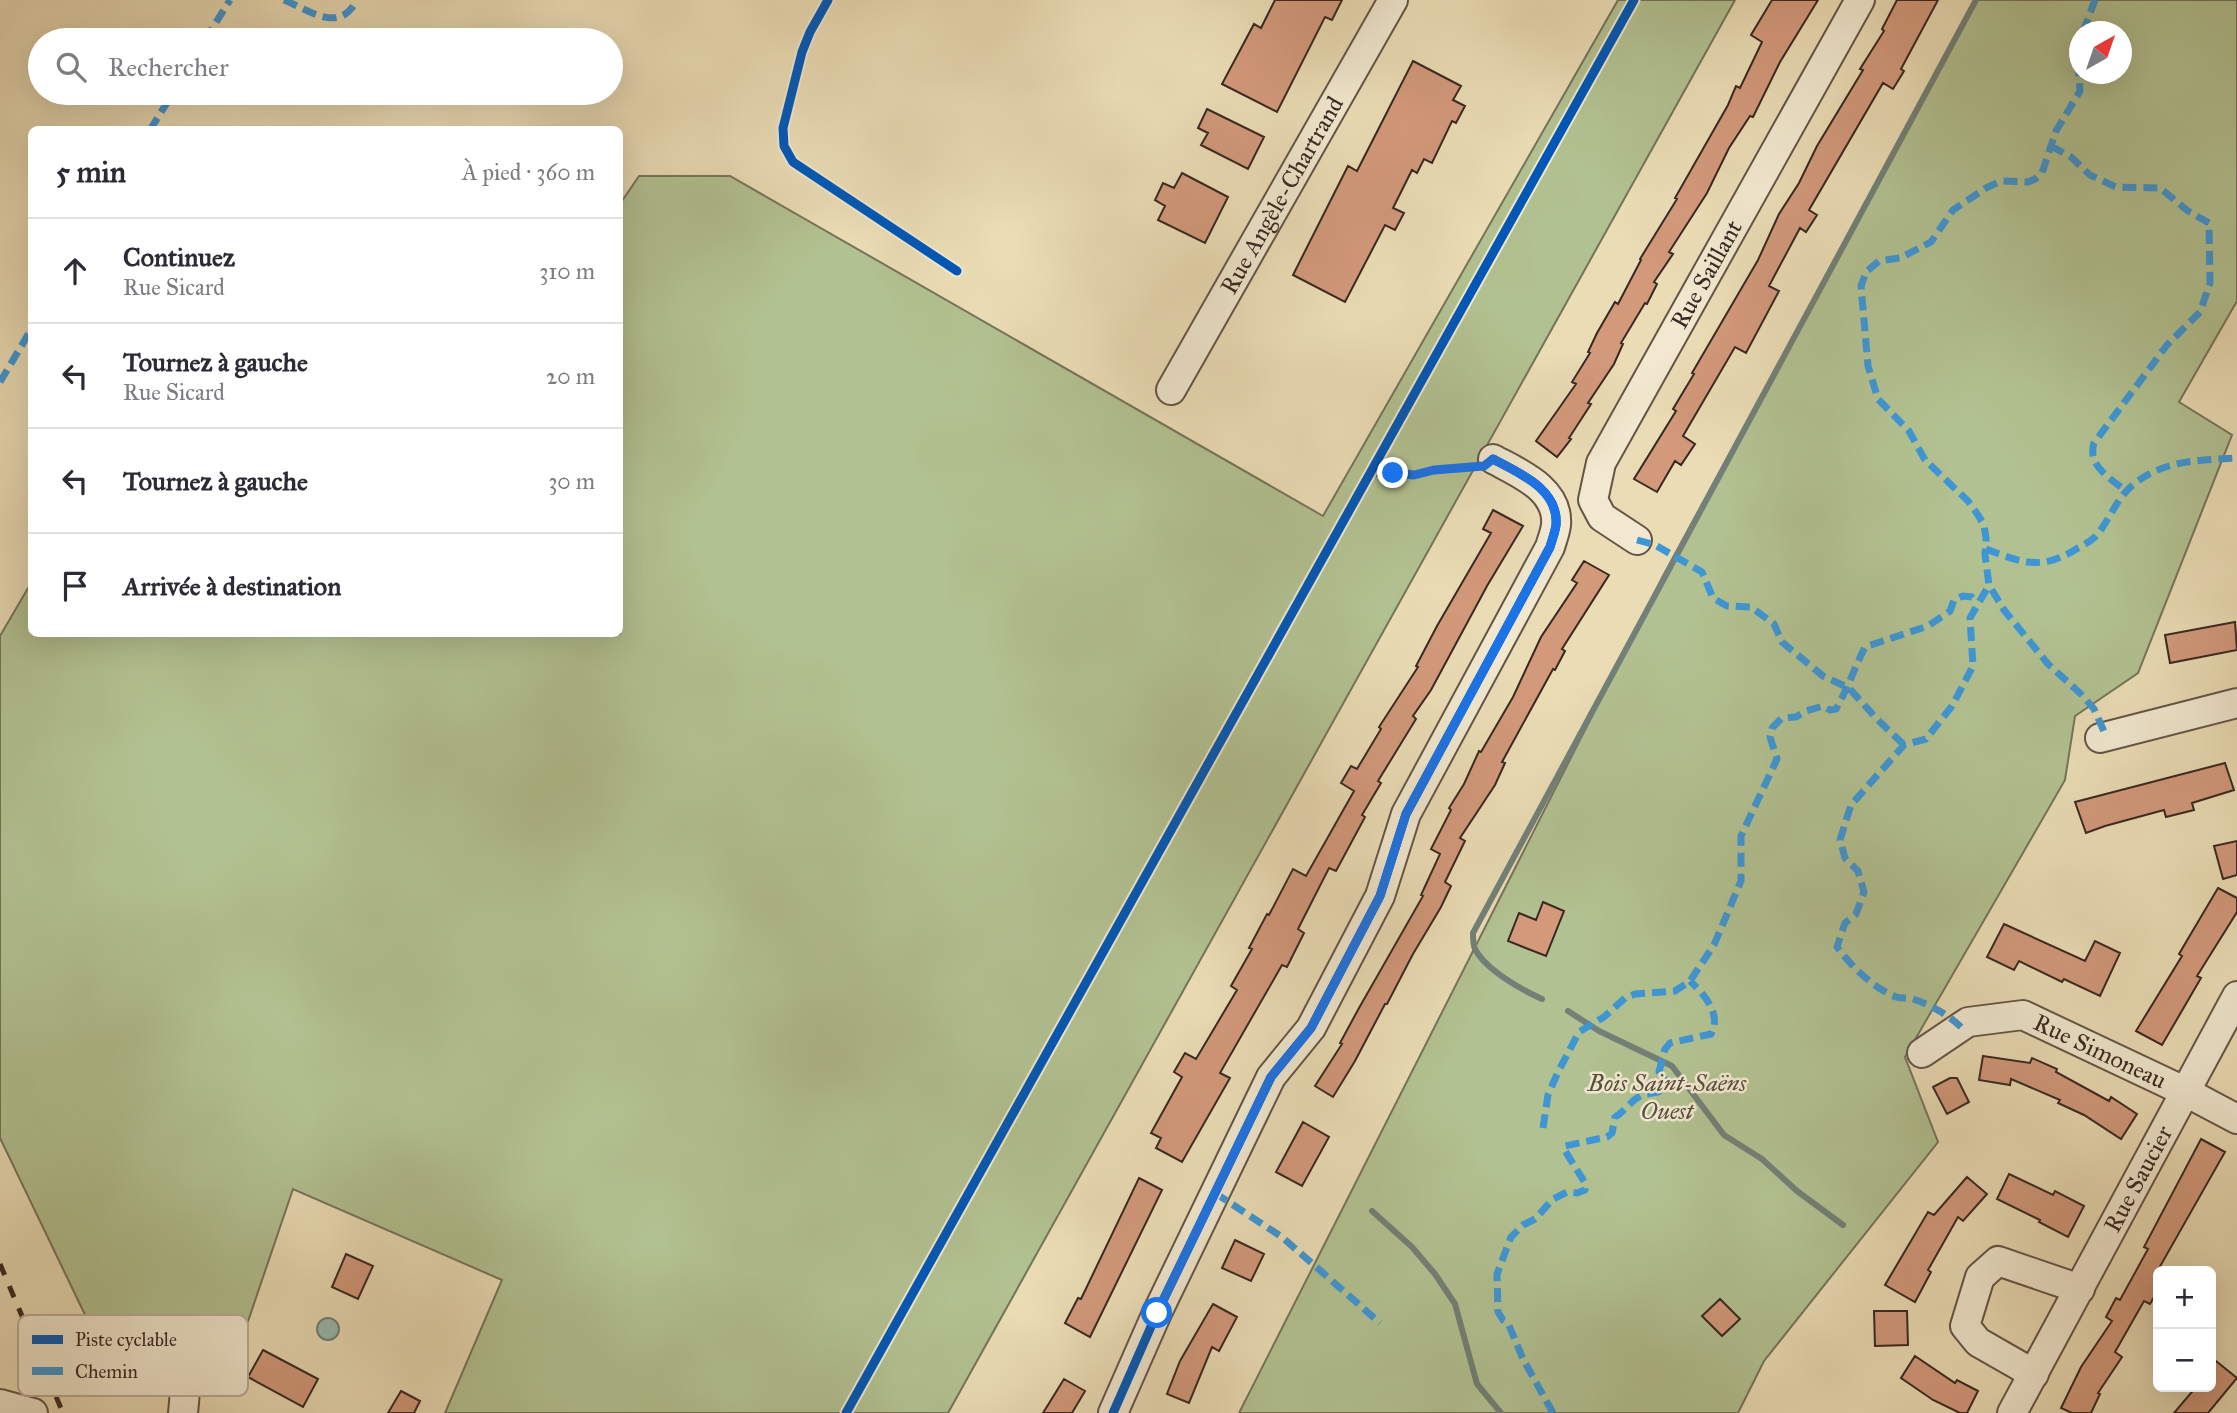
<!DOCTYPE html>
<html lang="fr">
<meta charset="utf-8">
<style>
:root{--surface:#fff;--page:#f7f7f7;--text:#2b2b33;--muted:#7c7c81;--line:#e1e1e2}
body{margin:0;font-family:"IM FELL Great Primer",serif;background:var(--page);color:var(--text)}
.controls{position:absolute;right:21px;bottom:21px;display:grid;overflow:hidden;border-radius:10px;box-shadow:0 7px 28px #0002}
.controls button{width:63px;height:63px;display:grid;place-items:center;padding:0;border:0;border-bottom:2px solid var(--line);background:var(--surface);color:var(--text);font:35px sans-serif}
.compass{position:absolute;left:2069px;top:21px;width:63px;height:63px;border-radius:50%;background:var(--surface);box-shadow:0 7px 28px #0002;rotate:40deg}
.stop{position:absolute;width:21px;height:21px;margin:-16px;border:5px solid #1a73e8;border-radius:50%;background:#fff}
.stop.end{background:#1a73e8;border-color:#fff;box-shadow:0 2px 7px #0008}
.list{margin:0;padding:0;list-style:none}
h2{display:flex;justify-content:space-between;align-items:center;height:91px;margin:0;padding:0 28px;font-size:30px}
h2 small{font-size:23px;font-weight:400;color:var(--muted)}
.list li{display:grid;grid-template-columns:46px 1fr auto;gap:21px;align-items:center;box-sizing:border-box;height:105px;padding:0 28px;border-top:2px solid var(--line)}
.list b{display:block;font-size:26px;white-space:nowrap}
.list p{margin:0;font-size:23px;white-space:nowrap;color:var(--muted)}
.list em{font-size:23px;font-style:normal;color:var(--muted)}
.icon{flex:none;width:38px;height:38px;fill:none;stroke:currentColor;stroke-width:2;stroke-linecap:round;stroke-linejoin:round}
.map{position:relative;flex:none;width:2237px;height:1413px;overflow:hidden}
.search{position:absolute;background:var(--surface);box-shadow:0 7px 28px #0002;left:28px;top:28px;width:595px;height:77px;display:flex;align-items:center;gap:18px;box-sizing:border-box;padding:0 24px;border-radius:38px;color:var(--muted);font-size:26px}
.panel{position:absolute;background:var(--surface);box-shadow:0 7px 28px #0002;left:28px;top:126px;width:595px;height:511px;border-radius:10px}
.map>svg:first-child{display:block}
.green{fill:#b2c191;stroke:#75745a;stroke-width:2;fill-rule:evenodd}
.water{fill:#98bbb0;stroke:#728077;stroke-width:2}
.lines{fill:none;stroke-linecap:round;stroke-linejoin:round}
.stream{stroke:#728077;stroke-width:6}
.building{fill:#d2997b;stroke:#382822;stroke-width:2}
.minor-casing{stroke:#645547;stroke-width:32}
.path{stroke:#382822;stroke-width:3.5;stroke-dasharray:5 3.5;stroke-linecap:butt}
.minor{stroke:#f1e8cf;stroke-width:28}
.rail{stroke:#382822;stroke-width:5;stroke-dasharray:12 12;stroke-linecap:butt}
.quiet{stroke:#3e96d5;stroke-width:7;stroke-dasharray:14 7;stroke-linecap:butt}
.cycleway-casing{stroke:#f1e8cf;stroke-width:13}
.cycleway{stroke:#0057b8;stroke-width:9}
.route{stroke:#1a73e8;stroke-width:9}
.labels{text-anchor:middle;dominant-baseline:central;stroke-width:5;stroke-linejoin:round;paint-order:stroke}
.street-label{font-size:24px;fill:#382822;stroke:#f1e8cf}
.park-label{font-size:24px;font-style:italic;fill:#564e3e;stroke:#f1e8cf}
.key{fill:#f1e8cf;stroke:#baae9b;stroke-width:2}
.key-label{font-size:19px;fill:#382822}
</style>
<div class="map">
<svg width="2237" height="1413" viewBox="0 0 2237 1413">
<rect width="100%" height="100%" fill="#eadcb5"/>
<filter id="stains"><feTurbulence type="fractalNoise" baseFrequency=".00286" numOctaves="4"/><feColorMatrix values="0 0 0 0 .2 0 0 0 0 .09 0 0 0 0 .02 0 0 0 .5 -.17"/></filter>
<radialGradient id="worn" r=".72"><stop offset=".6" stop-color="#630" stop-opacity="0"/><stop offset="1" stop-color="#630" stop-opacity=".3"/></radialGradient>
<path class="green" d="M1618,0H1735L948,1413H445L502,1280L293,1189L242,1339L88,1321L0,1138V636L31,583L32,634H620V204L639,176H730L1323,516Z
M1977,0H2237V301L2179,402L2232,435L2138,673L2075,716L2065,780L1905,1057L1938,1142L1764,1361L1738,1413H1239L1663,576ZM2080,32H2122V74H2080Z"/>
<path class="water" d="M317 1329a11 11 0 1 1 22 0a11 11 0 1 1-22 0Z"/>
<g class="lines">
<path class="stream" d="M1542,999C1522,990 1486,970 1475,949C1473,945 1473,938 1473,933L1976,0
M1568,1011L1599,1031L1672,1066L1724,1135L1762,1159L1797,1191L1843,1225
M1372,1211L1412,1247L1435,1274L1455,1304L1477,1384L1501,1413"/>
</g>
<path class="building" d="M1275,0H1342L1332,20L1325,17L1277,112L1222,84L1254,24L1261,28Z
M1772,0H1818L1780,62L1753,117L1750,116L1729,148L1707,193L1669,252L1673,254L1654,282L1657,284L1647,304L1645,303L1621,343L1623,344L1614,364L1588,403L1591,404L1569,438L1571,439L1557,457L1536,441L1576,384L1572,382L1590,353L1588,352L1597,333L1615,302L1618,304L1641,260L1640,259L1677,199L1675,198L1728,105L1736,86L1740,88L1762,42L1751,35Z
M1897,0H1938L1901,69L1904,71L1893,89L1883,83L1809,210L1817,215L1806,232L1800,228L1769,286L1779,291L1746,353L1735,347L1683,436L1695,444L1681,465L1675,461L1657,492L1634,479L1676,411L1673,409L1694,374L1692,373L1758,260L1779,214L1799,183L1817,146L1863,70L1860,69L1884,31L1882,29Z
M1413,61L1461,86L1453,100L1465,106L1456,123L1452,121L1432,163L1424,159L1417,173L1412,170L1393,208L1404,213L1395,230L1385,225L1345,302L1293,275L1348,166L1357,171Z
M1207,109L1264,137L1248,169L1201,145L1208,133L1198,128Z
M1182,173L1228,197L1205,243L1158,220L1165,206L1155,200L1163,183L1174,188Z
M1493,510L1523,526L1487,586L1431,690L1413,716L1416,719L1378,781L1381,783L1362,815L1365,817L1336,871L1329,868L1298,929L1304,933L1287,967L1282,965L1220,1073L1230,1078L1182,1162L1156,1148L1161,1138L1151,1133L1182,1077L1174,1072L1185,1053L1196,1059L1237,990L1231,986L1252,949L1249,948L1267,914L1269,915L1293,869L1306,876L1354,791L1341,783L1351,766L1357,769L1381,729L1379,727L1418,667L1416,666L1437,626L1491,533L1483,529Z
M1584,561L1609,575L1562,649L1565,651L1555,670L1553,669L1502,762L1505,763L1495,785L1460,838L1465,841L1445,882L1451,886L1441,907L1413,954L1387,1004H1385L1355,1061L1333,1097L1315,1086L1342,1044L1340,1043L1359,1008L1423,896L1421,895L1440,854L1431,849L1451,810L1449,808L1464,784L1479,751L1481,752L1513,697L1541,637L1577,583L1572,580Z
M2235,622L2237,650L2170,663L2165,635Z
M2225,763L2234,790L2192,803L2194,810L2166,817L2164,810L2105,826L2086,833L2075,802Z
M2237,841V875L2223,879L2214,846Z
M2218,888L2237,898V912L2197,976L2201,978L2162,1045L2136,1031L2182,956L2179,954Z
M1543,902L1564,911L1546,956L1508,941L1519,913L1536,920Z
M2004,924L2085,961L2095,941L2120,953L2100,996L2064,979L2062,982L2019,961L2014,970L1987,957Z
M1983,1056L2030,1063L2032,1058L2057,1069L2056,1072L2109,1101L2111,1097L2137,1114L2121,1139L2084,1115L2058,1103L2060,1100L2011,1079L2010,1085L1979,1080Z
M1950,1078H1957L1969,1102L1947,1114L1933,1087Z
M1303,1122L1329,1137L1302,1186L1276,1172Z
M2201,1139L2225,1152L2158,1270V1290L2150,1304L2144,1301L2115,1352L2122,1357L2098,1393L2100,1394L2091,1413H2072L2061,1408L2081,1367L2112,1321L2106,1317L2116,1298L2120,1300L2148,1249L2144,1247Z
M2009,1174L2053,1195L2055,1191L2084,1206L2068,1237L2039,1222L2040,1220L1997,1199Z
M1967,1177L1987,1194L1963,1221L1958,1217L1928,1270L1931,1272L1915,1302L1885,1285L1928,1212L1934,1215Z
M1139,1178L1162,1190L1090,1337L1065,1323L1078,1298L1081,1299Z
M1235,1240L1264,1254L1251,1281L1222,1268Z
M346,1254L373,1266L358,1299L332,1287Z
M1720,1299L1740,1319L1722,1336L1702,1316Z
M1213,1304L1237,1317L1219,1351L1212,1347L1189,1403L1167,1394L1180,1361Z
M1874,1311H1907L1908,1345L1875,1346Z
M263,1350L318,1379L303,1407L248,1377Z
M1915,1356L1955,1383L1957,1380L1978,1391L1967,1413H1960L1933,1400L1901,1378Z
M2211,1357L2237,1378L2208,1413H2174L2196,1387H2211Z
M1064,1379L1085,1391L1072,1413H1043Z
M401,1391L420,1401L414,1413H388Z"/>
<g class="lines">
<defs>
<g id="minor">
<path id="s1" d="M1171,390L1393,0"/>
<path id="s2" d="M1637,540L1602,517L1593,500L1601,463L1860,0"/>
<path d="M2100,738L2237,703"/>
<path id="s3" d="M1922,1053L1968,1022L2023,1015L2184,1091L2237,1119"/>
<path d="M93,1356C115,1357 171,1352 181,1375C187,1386 184,1401 183,1413"/>
<path d="M2034,1374L1978,1342L1965,1326L1980,1277L1998,1261L2080,1289"/>
<path d="M0,1404L33,1413"/>
<path d="M1113,1413L1157,1313L1271,1077L1311,1028L1380,896L1406,814L1550,547C1552,540 1555,533 1556,525C1559,489 1519,473 1493,459"/>
<path id="s4" d="M2012,1413L2237,996"/>
</g>
</defs>
<use href="#minor" class="minor-casing"/>
<path class="path" d="M1368,475H1414L1434,470L1470,467"/>
<use href="#minor" class="minor"/>
<path class="rail" d="M0,1264L63,1413"/>
<path class="quiet" d="M284,0C311,11 339,34 357,0
M2083,32L2095,0
M205,40L230,0
M2080,42L2077,49L2080,91L2056,131L2042,173L2035,179L2028,182L2001,181L1986,188L1953,210L1931,242L1900,258L1879,261L1866,272L1861,286L1868,366L1878,399L1909,431L1925,460L1968,501L1978,515L1984,525L1986,538L1985,555L1989,585L2004,610L2048,664L2082,695L2094,709L2106,736
M150,130L173,93
M2051,146L2071,157L2090,175L2116,187L2160,188L2188,211L2209,223L2210,283L2200,312L2167,345L2094,443C2087,466 2110,478 2126,491
M0,382L32,328
M1637,540L1655,545L1702,572L1713,598L1727,606L1751,607L1774,624L1782,642L1823,676L1849,688L1876,718L1904,745
M1986,549C2023,563 2042,571 2078,548C2084,545 2091,541 2096,536C2110,520 2116,498 2134,484C2163,460 2201,460 2237,458
M1961,1027C1947,1014 1931,1005 1913,999C1907,997 1902,999 1896,997C1872,987 1852,967 1837,947L1845,923L1856,914L1864,892L1858,871L1845,858L1840,840L1851,805L1904,745L1926,739L1952,706L1973,666L1970,618L1989,585
M1543,1128L1548,1095L1558,1072L1579,1032L1604,1017L1625,998L1635,994L1675,991L1690,981L1714,945L1741,881V836L1777,759L1770,737L1772,728L1782,718L1796,717L1806,711L1823,706L1830,710L1836,709C1848,688 1854,669 1865,647L1928,626L1950,611L1954,600L1963,596L1972,597L1977,603
M1215,1193L1282,1237L1380,1323
M1553,1413L1523,1359L1508,1323L1503,1320L1498,1312L1497,1274L1511,1237L1523,1225L1535,1219L1553,1199L1567,1192L1577,1193L1585,1190V1183L1564,1149L1565,1146L1607,1137L1612,1133L1615,1117C1624,1112 1629,1103 1637,1098C1645,1092 1657,1095 1670,1087L1659,1072L1665,1049L1670,1043L1711,1034C1722,1014 1704,994 1690,981"/>
<defs>
<path id="cycleway" d="M828,0L810,32L802,52L783,128L784,146L793,162L957,271
M846,1413L1634,0
M1113,1413L1157,1313L1271,1077L1311,1028L1380,896L1406,814L1550,547C1552,540 1555,533 1556,525C1559,489 1519,473 1493,459"/>
</defs>
<use href="#cycleway" class="cycleway-casing"/>
<use href="#cycleway" class="cycleway"/>
</g>
<g class="lines">
<path class="route" d="M1157,1313L1271,1077L1311,1028L1380,896L1406,814L1550,547C1552,540 1555,532 1556,525C1559,489 1519,473 1493,459L1484,466L1434,470L1414,475L1393,473"/>
</g>
<g class="labels">
<g class="street-label">
<text stroke="none"><textPath href="#s1" startOffset="224">Rue Angèle-Chartrand</textPath></text>
<text stroke="none"><textPath href="#s2" startOffset="315">Rue Saillant</textPath></text>
<text stroke="none"><textPath href="#s3" startOffset="196">Rue Simoneau</textPath></text>
<text stroke="none"><textPath href="#s4" startOffset="266">Rue Saucier</textPath></text>
</g>
<g class="park-label">
<text x="1667" y="1083">Bois Saint-Saëns<tspan x="1667" dy="28">Ouest</tspan></text>
</g>
</g>
<rect x="18" y="1315" width="230" height="81" rx="10" class="key"/>
<rect x="32" y="1335" width="31" height="9" fill="#0057b8"/>
<rect x="32" y="1367" width="31" height="8" fill="#3e96d5"/>
<g class="key-label">
<text x="75" y="1346">Piste cyclable</text>
<text x="75" y="1378">Chemin</text>
</g>
<rect width="100%" height="100%" filter="url(#stains)"/>
<rect width="100%" height="100%" fill="url(#worn)"/>
</svg>
<div class="controls">
<button>+</button>
<button>−</button>
</div>
<svg class="compass" viewBox="-18 -18 36 36"><path d="M0-13l5 13h-10z" fill="#e53935"/><path d="M0 13l5-13h-10z" fill="#7c7c81"/></svg>
<div class="stop" style="left:1157px;top:1313px"></div>
<div class="stop end" style="left:1393px;top:473px"></div>
<div class="search"><svg class="icon" aria-label="search" viewBox="0 0 24 24"><circle cx="10" cy="10" r="6"/><path d="M15 15l6 6"/></svg>Rechercher</div>
<section class="panel">
<h2>5 min<small>À pied · 360 m</small></h2>
<ul class="list">
<li><svg class="icon" aria-label="ahead" viewBox="0 0 24 24"><path d="M12 20V5M6 11l6-6 6 6"/></svg><div><b>Continuez</b><p>Rue Sicard</p></div><em>310 m</em></li>
<li><svg class="icon" aria-label="left" viewBox="0 0 24 24"><path d="M17 20v-9H6M10 6l-5 5 5 5"/></svg><div><b>Tournez à gauche</b><p>Rue Sicard</p></div><em>20 m</em></li>
<li><svg class="icon" aria-label="left" viewBox="0 0 24 24"><path d="M17 20v-9H6M10 6l-5 5 5 5"/></svg><div><b>Tournez à gauche</b></div><em>30 m</em></li>
<li><svg class="icon" aria-label="arrive" viewBox="0 0 24 24"><path d="M6 21V4h12l-3 4 3 4H6"/></svg><div><b>Arrivée à destination</b></div></li>
</ul>
</section>
</div>
